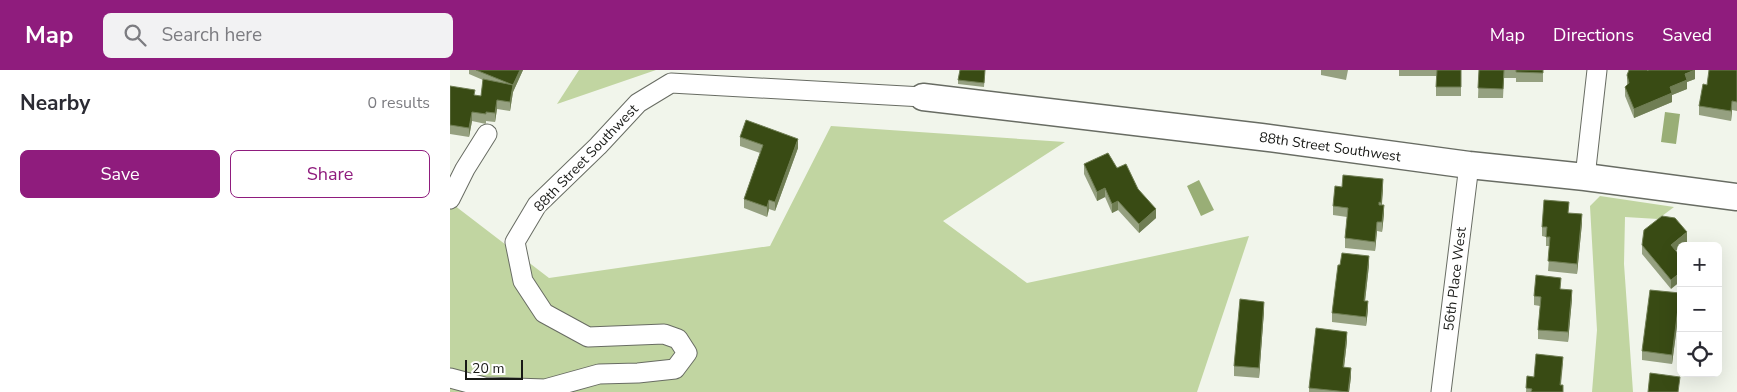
<!DOCTYPE html>
<meta charset="utf-8">
<style>
:root{--surface:#fff;--page:#f2f2f3;--text:#2b2b33;--muted:#7c7c81;--line:#e1e1e2;--accent:#8f1c7d}
body{margin:0;font-family:"Nunito Sans",sans-serif;background:var(--page);color:var(--text)}
.controls{position:absolute;right:15px;bottom:15px;display:grid;overflow:hidden;border-radius:8px;box-shadow:0 5px 20px #0002}
.controls button{width:45px;height:45px;display:grid;place-items:center;padding:0;border:0;border-bottom:1px solid var(--line);background:var(--surface);color:var(--text);font:25px sans-serif}
.scale{position:absolute;left:15px;bottom:12px;width:58px;box-sizing:border-box;padding-left:5px;border:2px solid #181916;border-top:0;font-size:14px;line-height:18px;white-space:nowrap;color:#181916;-webkit-text-stroke:4px #fff;paint-order:stroke}
.list{margin:0;padding:0;list-style:none}
h2{display:flex;justify-content:space-between;align-items:center;height:65px;margin:0;padding:0 20px;font-size:21px}
h2 small{font-size:16px;font-weight:400;color:var(--muted)}
.actions{display:flex;gap:10px;padding:15px 20px}
.actions a{flex:1;padding:11px 0;border:1px solid var(--accent);border-radius:8px;text-align:center;font-size:18px;color:var(--accent)}
.actions .main{background:var(--accent);color:#fff}
.icon{flex:none;width:28px;height:28px;fill:none;stroke:currentColor;stroke-width:2;stroke-linecap:round;stroke-linejoin:round}
.map{position:relative;flex:none;width:1287px;height:322px;overflow:hidden}
header{display:flex;align-items:center;gap:30px;box-sizing:border-box;height:70px;padding:0 25px;background:var(--accent);color:#fff}
header strong{font-size:24px}
nav{display:flex;gap:28px;margin-inline-start:auto;font-size:18px}
.search{width:350px;height:45px;background:var(--page);display:flex;align-items:center;gap:12px;box-sizing:border-box;padding:0 18px;border-radius:8px;color:var(--muted);font-size:19px}
main{display:flex}
aside{flex:1;background:var(--surface)}
.map>svg:first-child{display:block}
.green{fill:#c1d5a1}
.water{fill:#99ae76}
.lines{fill:none;stroke-linecap:round;stroke-linejoin:round}
.street-casing{stroke:#686c63;stroke-width:21}
.secondary-casing{stroke:#686c63;stroke-width:29}
.street{stroke:#fff;stroke-width:19}
.secondary{stroke:#fff;stroke-width:26}
.wall{fill:#95a080}
.shaded-wall{fill:#707e54}
.building{fill:#394b14;stroke:#707e54}
.labels{text-anchor:middle;dominant-baseline:central;stroke-width:5;stroke-linejoin:round;paint-order:stroke}
.street-label{font-size:14px;fill:#181916;stroke:#fff}
</style>
<header>
<strong>Map</strong>
<div class="search"><svg class="icon" aria-label="search" viewBox="0 0 24 24"><circle cx="10" cy="10" r="6"/><path d="M15 15l6 6"/></svg>Search here</div>
<nav><a>Map</a><a>Directions</a><a>Saved</a></nav>
</header>
<main>
<aside>
<h2>Nearby<small>0 results</small></h2>
<ul class="list">
</ul>
<div class="actions"><a class="main">Save</a><a>Share</a></div>
</aside>
<div class="map">
<svg width="1287" height="322" viewBox="0 0 1287 322">
<rect width="100%" height="100%" fill="#f1f5eb"/>
<path class="green" d="M129,0H206L107,34Z
M381,56L615,72L493,151L577,213L799,166L747,322H0V132L99,208L320,176Z
M1150,126L1224,137L1208,149L1175,147L1174,194L1183,322H1142L1147,260L1140,136Z"/>
<path class="water" d="M1215,42L1230,44L1226,74L1211,72Z
M749,110L764,140L751,146L737,116Z"/>
<g class="lines">
<defs>
<path id="street" d="M1135,107L1147,0
M0,129L15,99L37,64
M0,308L34,317L95,319
M90,322L95,319L149,304L188,303L225,299L237,283L228,269L214,264L138,267L94,243L73,211L65,172L87,135L148,76L188,33L221,13L473,27
M991,322L1019,95"/>
<path id="secondary" d="M473,27L811,67L1019,95L1135,107L1287,127"/>
</defs>
<use href="#street" class="street-casing"/>
<use href="#secondary" class="secondary-casing"/>
<use href="#street" class="street"/>
<use href="#secondary" class="secondary"/>
</g>
<path class="wall" d="M19,0H73L63,22L60,41L47,39L45,52L36,51V54L22,51L19,67L0,64V16L25,26H31L33,10L19,4Z
M871,0H898L896,10L871,5Z
M949,0H1011V26H986V6H949Z
M1029,0H1093V12H1066V8H1054L1053,28H1028Z
M1287,0V41L1282,40L1281,51L1249,45V36L1257,15Z
M1198,1L1245,9L1237,12V19L1222,25V32L1184,48L1175,26V17L1177,15V5Z
M535,3L534,17L508,14V10Z
M290,67L348,78L325,141L319,139L317,147L294,138V129L310,83L290,76Z
M634,94L667,98L688,119L706,148L689,163L668,140L662,143L655,127L647,131L634,104Z
M892,117L933,119L932,135L934,144L932,162L927,161L925,181L895,178V168L897,147L883,145V136Z
M1119,143L1132,153L1127,204L1098,201L1100,176H1096V167L1092,166V157Z
M1237,172L1231,176V177L1226,181L1221,219L1192,184V175Z
M919,195L915,231L918,240L916,256L882,252V243Z
M1111,219L1122,229L1118,272L1088,269V260L1090,236L1084,235V226Z
M1230,233L1222,294L1192,290V281Z
M814,241L809,308L784,306V296Z
M897,271L894,297L901,307L899,322H859V318Z
M1113,293L1111,315L1113,322H1076L1077,306L1084,307Z"/>
<path class="shaded-wall" d="M70,0H73L63,22L60,41V32L63,16Z
M1245,0V9L1237,12V19L1222,25V32L1184,48V39L1220,17L1235,4Z
M47,30V39L45,52V43Z
M1282,31V40L1281,51V41Z
M22,42V51L19,67V58Z
M348,69V78L325,141V132Z
M933,109V119L931,142V133Z
M655,118V127L647,131V122Z
M319,130V139L317,147V137Z
M668,131V140L662,143V134Z
M934,135V144L932,162V152Z
M706,139V148L689,163V154Z
M1132,144V153L1127,204V194Z
M927,152V161L925,181V172Z
M1237,162V172L1232,176H1231V177L1221,184V175Z
M919,186V195L914,240V231Z
M1231,202V211L1221,219V210Z
M1122,220V229L1118,272V262Z
M1230,223V233L1222,294V285Z
M918,231V240L916,256V247Z
M814,232V241L809,308V298Z
M897,262V271L893,306V297Z
M901,298V307L899,322H898Z"/>
<path class="building" d="M26,0H70L63,15Z
M510,0H535L534,13L508,10Z
M987,0H1011V17H986Z
M1029,0H1054L1053,19L1028,18Z
M1066,0H1093V3L1066,2Z
M1179,0H1197L1198,1V0H1245L1235,4L1237,10L1220,17L1222,23L1184,39L1175,17L1179,13L1177,5Z
M1259,0H1287V32L1282,31L1281,41L1249,36L1253,14L1257,15Z
M33,9L63,15L60,32L47,30L45,43L36,42V44L22,42L19,58L0,55V16L25,20L24,25L31,26Z
M296,50L348,69L325,132L319,130L317,137L294,129L313,75L290,67Z
M658,83L667,98L676,94L688,119L706,139L689,154L668,131L662,134L655,118L647,122L634,94Z
M893,105L933,109L931,133L929,132V135H934L932,152H927L925,172L895,168L898,138L883,136L885,116L892,117Z
M1094,130L1119,132L1118,143L1132,144L1127,194L1098,191L1100,167H1096L1097,157H1092Z
M1212,146L1225,148L1237,162L1221,175L1231,187V202L1221,210L1192,175L1194,160Z
M892,183L919,186L914,231H918L916,247L882,243L888,195H890Z
M1086,205L1111,208L1110,219L1122,220L1118,262L1088,260L1091,227L1084,226Z
M1200,220L1230,223L1222,285L1192,281Z
M790,229L814,232L809,298L784,296Z
M866,258L897,262L893,297L901,298L898,322L859,318Z
M1086,284L1113,287L1110,315H1113V322H1081L1082,319L1076,318L1077,306L1084,307Z
M1200,303L1230,307L1228,322H1198Z"/>
<g class="labels">
<g class="street-label">
<text transform="translate(880 77) rotate(8)">88th Street Southwest</text>
<text transform="translate(136 88) rotate(-46)">88th Street Southwest</text>
<text transform="translate(1005 209) rotate(-83)">56th Place West</text>
</g>
</g>
</svg>
<div class="controls">
<button>+</button>
<button>−</button>
<button><svg class="icon" aria-label="locate" viewBox="0 0 24 24"><circle cx="12" cy="12" r="6"/><path d="M12 2v4M12 18v4M2 12h4M18 12h4"/></svg></button>
</div>
<div class="scale">20 m</div>
</div>
</main>
